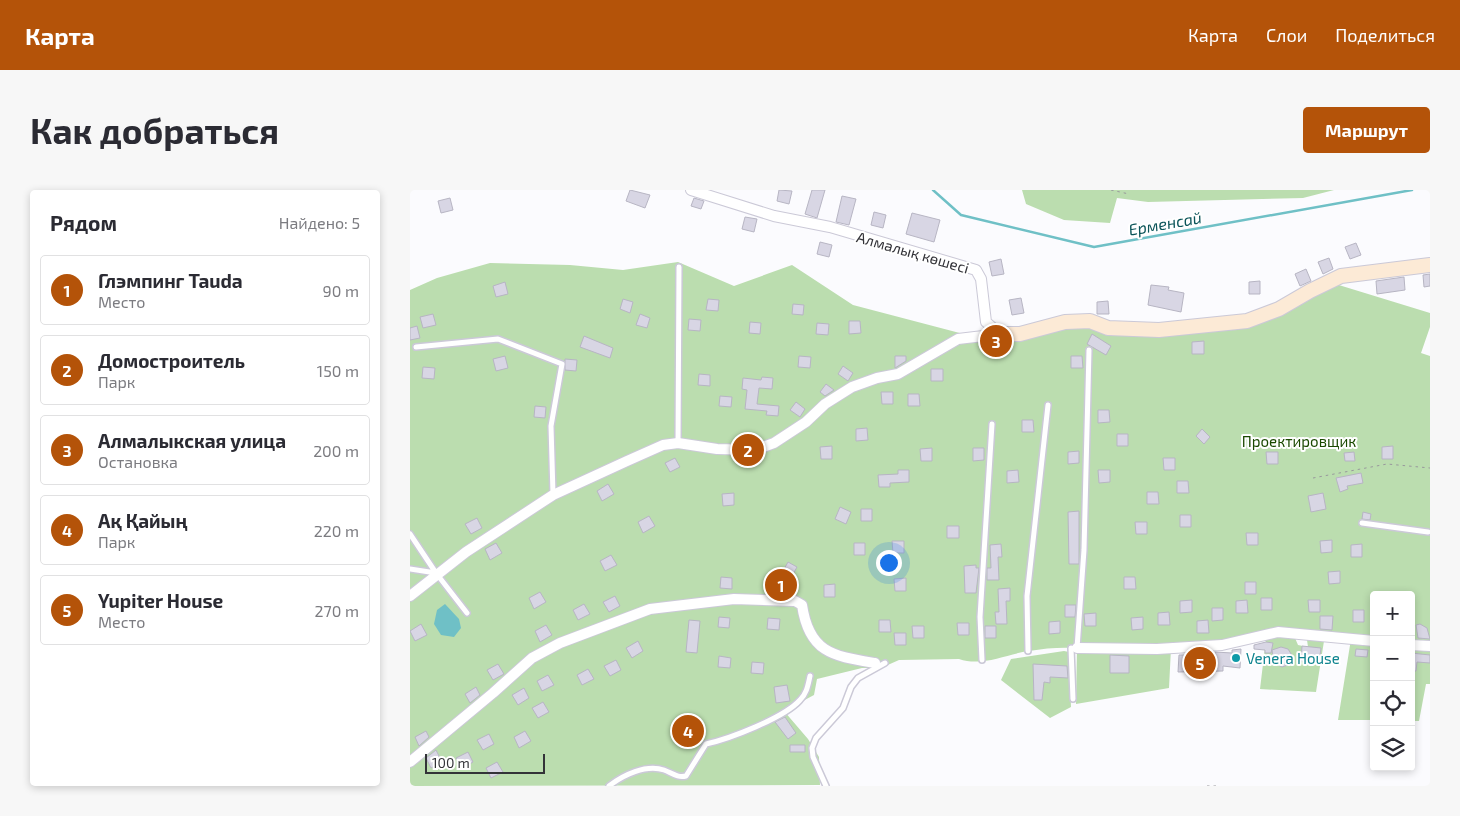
<!DOCTYPE html>
<html lang="ru">
<meta charset="utf-8">
<style>
:root{--surface:#fff;--page:#f7f7f7;--text:#2b2b33;--muted:#7c7c81;--line:#e1e1e2;--accent:#b45309}
body{margin:0;font-family:"Exo 2",sans-serif;background:var(--page);color:var(--text)}
.controls{position:absolute;right:15px;bottom:15px;display:grid;overflow:hidden;border-radius:5px;box-shadow:0 2px 8px #0003}
.controls button{width:45px;height:45px;display:grid;place-items:center;padding:0;border:0;border-bottom:1px solid var(--line);background:var(--surface);color:var(--text);font:25px sans-serif}
.scale{position:absolute;left:15px;bottom:12px;width:120px;box-sizing:border-box;padding-left:5px;border:2px solid #333338;border-top:0;font-size:14px;line-height:18px;white-space:nowrap;color:#333338;-webkit-text-stroke:4px #fff;paint-order:stroke}
.you{position:absolute;left:478px;top:372px;width:18px;height:18px;margin:-12px;border:4px solid #fff;border-radius:50%;background:#1a73e8;box-shadow:0 0 0 8px #1a73e833}
.badge{display:grid;place-items:center;width:32px;height:32px;border-radius:50%;background:var(--accent);color:#fff;font-size:16px;font-weight:700}
.pin{position:absolute;translate:-50% -50%;border:2px solid #fff;box-shadow:0 1px 5px #0006}
.list{margin:0;padding:0;list-style:none}
h2{display:flex;justify-content:space-between;align-items:center;height:65px;margin:0;padding:0 20px;font-size:21px}
h2 small{font-size:16px;font-weight:400;color:var(--muted)}
.list li{display:grid;grid-template-columns:32px 1fr auto;gap:15px;align-items:center;box-sizing:border-box;height:70px;margin:0 10px 10px;padding:0 10px;border:1px solid var(--line);border-radius:5px}
.list b{display:block;font-size:19px;white-space:nowrap}
.list p{margin:0;font-size:16px;white-space:nowrap;color:var(--muted)}
.list em{font-size:16px;font-style:normal;color:var(--muted)}
.icon{flex:none;width:28px;height:28px;fill:none;stroke:currentColor;stroke-width:2;stroke-linecap:round;stroke-linejoin:round}
.map{position:relative;flex:none;width:1020px;height:596px;overflow:hidden;border-radius:5px}
header{display:flex;align-items:center;gap:30px;box-sizing:border-box;height:70px;padding:0 25px;background:var(--accent);color:#fff}
header strong{font-size:24px}
nav{display:flex;gap:28px;margin-inline-start:auto;font-size:18px}
.intro{display:flex;align-items:center;justify-content:space-between;box-sizing:border-box;height:120px;padding:0 30px}
h1{margin:0;font-size:35px}
.button{padding:12px 22px;border-radius:5px;background:var(--accent);color:#fff;font-size:18px;font-weight:700}
main{display:flex;gap:30px;padding:0 30px}
aside{flex:1;background:var(--surface);border-radius:5px;box-shadow:0 2px 8px #0003}
.map>svg:first-child{display:block}
.green{fill:#bbddaf}
.water{fill:#6fc0c6}
.lines{fill:none;stroke-linecap:round;stroke-linejoin:round}
.stream{stroke:#6fc0c6;stroke-width:2.5}
.building{fill:#d8d6e4;stroke:#b7b5c3}
.lane-casing{stroke:#cbc9d7;stroke-width:8}
.street-casing{stroke:#cbc9d7;stroke-width:12}
.secondary-casing{stroke:#cbc9d7;stroke-width:16}
.path{stroke:#98989c;stroke-width:1;stroke-dasharray:2.5 4;stroke-linecap:butt}
.lane{stroke:#fff;stroke-width:5}
.street{stroke:#fff;stroke-width:10}
.secondary{stroke:#fcead6;stroke-width:14}
.culture-dot{fill:#0f9aa8;stroke:#fff;stroke-width:2}
.labels{text-anchor:middle;dominant-baseline:central;stroke-width:4;stroke-linejoin:round;paint-order:stroke}
.street-label{font-size:15px;fill:#333338;stroke:#fff}
.park-label{font-size:15px;fill:#1a4900;stroke:#fff}
.culture-label{font-size:15px;fill:#0d838f;stroke:#fff;text-anchor:start}
.water-label{font-size:16px;font-style:italic;fill:#0b5459;stroke:#fff}
</style>
<header>
<strong>Карта</strong>
<nav><a>Карта</a><a>Слои</a><a>Поделиться</a></nav>
</header>
<div class="intro"><h1>Как добраться</h1><a class="button">Маршрут</a></div>
<main>
<aside>
<h2>Рядом<small>Найдено: 5</small></h2>
<ul class="list">
<li><span class="badge">1</span><div><b>Глэмпинг Tauda</b><p>Место</p></div><em>90 m</em></li>
<li><span class="badge">2</span><div><b>Домостроитель</b><p>Парк</p></div><em>150 m</em></li>
<li><span class="badge">3</span><div><b>Алмалыкская улица</b><p>Остановка</p></div><em>200 m</em></li>
<li><span class="badge">4</span><div><b>Ақ Қайың</b><p>Парк</p></div><em>220 m</em></li>
<li><span class="badge">5</span><div><b>Yupiter House</b><p>Место</p></div><em>270 m</em></li>
</ul>
</aside>
<div class="map">
<svg width="1020" height="596" viewBox="0 0 1020 596">
<rect width="100%" height="100%" fill="#fbfbfe"/>
<path class="green" d="M612,0H924L893,8L738,12L707,8L700,33L654,30L616,14Z
M268,72L324,96L382,75L443,115L584,152L655,132L698,138L837,131L919,92L1020,123V137L1011,163L1020,166V494H1016L1009,531H1001V405H964V530H928L941,449L885,448L888,455L898,457L897,450L914,451L906,502L850,499L856,449L761,458L759,498L666,514L667,458C652,457 635,458 619,461C597,464 572,477 549,469L489,470L471,478H452L407,489L404,505L374,521L398,549L409,567L410,595L0,596V100L27,88L80,73L160,75L213,80Z
M654,461L659,462L661,517L640,528L591,490L601,469Z"/>
<path class="water" d="M35,414L49,429L51,438L44,447L31,445L24,434L27,420Z"/>
<g class="lines">
<path class="stream" d="M523,0L551,25L684,57L1002,0"/>
</g>
<path class="building" d="M220,0L240,5L235,18L216,11Z
M369,0L382,1L379,14L367,11Z
M402,0H415L407,28L395,24Z
M432,6L446,9L439,35L426,32Z
M40,8L43,20L31,23L28,11Z
M284,8L294,11L291,19L281,16Z
M464,22L476,25L473,38L461,35Z
M502,23L530,30L524,52L496,44Z
M335,27L347,29L344,42L332,39Z
M410,52L422,55L419,67L407,64Z
M946,53L951,65L940,69L935,57Z
M919,68L923,79L913,84L908,72Z
M591,69L594,84L582,86L579,72Z
M896,79L901,91L890,96L885,84Z
M1020,84V96L1014,97L1013,85Z
M994,87L995,100L967,104L966,91Z
M850,91V104H839V92Z
M95,92L98,104L86,107L83,96Z
M741,95L759,97L758,100L774,103L771,122L738,115Z
M611,108L614,123L602,125L599,110Z
M213,109L223,112L220,123L210,119Z
M298,109L309,110L308,121L296,120Z
M698,111L699,124H687V112Z
M383,114L394,115L393,125L382,124Z
M23,124L26,135L13,138L10,127Z
M230,124L240,128L237,138L226,135Z
M279,129L291,130L290,141L278,140Z
M439,131H450L451,143L439,144Z
M340,132L351,133L350,144L339,143Z
M407,133L419,134L418,145L406,144Z
M7,136L10,148L0,150V138Z
M682,144L701,156L696,165L677,154Z
M174,146L203,158L200,168L170,157Z
M794,151V164H782V152Z
M95,166L98,178L86,181L83,169Z
M389,166L401,167L400,178L388,177Z
M485,166H496V171L485,178Z
M661,166H672L673,178H661Z
M155,169L167,170L166,181L155,180Z
M433,176L443,183L438,191L428,184Z
M13,177L25,178L24,189L12,188Z
M521,179H533V191H521Z
M289,184L300,185V196L288,195Z
M352,187L363,188L362,199L349,198L347,214L369,216L368,226L356,225L357,221L335,219L337,200L332,199L333,188L351,190Z
M416,194L424,200L415,206L410,202Z
M471,202H483V214H472Z
M498,204H509L510,216H498Z
M310,206L322,207L321,217L309,216Z
M386,212L395,219L390,227L380,220Z
M125,216L136,217L135,228L124,227Z
M688,220H699L700,232L688,233Z
M612,230H623L624,242H612Z
M457,238L458,250L446,251V239Z
M792,239L800,247L794,254L786,246Z
M707,244H718V256H707Z
M422,256V269H411L410,257Z
M983,256V269H972V257Z
M522,258V271H511L510,259Z
M563,258H574V270L563,271Z
M669,261V273L658,274V262Z
M856,262H868V274H857Z
M944,262L945,271H935L934,263Z
M265,268L270,277L260,282L255,273Z
M753,268H765V280H754Z
M488,280H499V292L480,293V297H469L468,285L488,284Z
M608,280L609,292L597,293V281Z
M688,280H700V292L689,293Z
M951,283L953,293L937,296L938,299L930,302L926,288Z
M767,291H778L779,303H767Z
M198,294L204,304L192,311L187,301Z
M737,302H748L749,314H737Z
M324,303V315L313,316L312,304Z
M913,303L916,319L901,322L898,306Z
M430,317L441,322L436,334L425,329Z
M451,319H462V331H451Z
M669,321V374H659L658,322Z
M953,322L961,324L960,330L952,329Z
M770,325H781V337H770Z
M239,326L245,336L233,343L228,332Z
M67,328L72,338L61,344L55,334Z
M725,332H737V344H726Z
M537,336H549V348H537Z
M836,343H848V355H837Z
M922,350V362L911,363L910,351Z
M482,351H494V363H483Z
M86,353L92,363L80,370L75,359Z
M444,353H455V365H444Z
M591,354L592,367H588L589,390H577V378H581L580,355Z
M952,354V367H941V355Z
M201,365L207,375L195,381L190,371Z
M378,372L387,377L372,404L363,399Z
M566,375V378H569L566,403H555L554,376Z
M930,381V393L919,394L918,382Z
M311,387L322,388V399L310,398Z
M714,387H725L726,399H714Z
M496,388V401H485L484,389Z
M835,392H846V404H835Z
M425,394V407H414V395Z
M600,398V411H596L597,434H586L585,422H589L588,399Z
M130,402L136,412L124,419L119,408Z
M205,406L210,416L199,422L193,412Z
M851,408H862V420H851Z
M782,410V422L770,423V411Z
M837,410L838,423H826V411Z
M898,410H910V422H899Z
M174,414L180,424L168,430L163,420Z
M655,415H666L665,427H655Z
M802,418H813V430L802,431Z
M943,420H954V432H943Z
M759,422L760,435H748V423Z
M686,423V436H675L674,424Z
M910,426H923L922,440L910,439Z
M309,427L320,428L319,438L308,437Z
M733,427V439L722,440L721,428Z
M358,428L370,429L369,440L357,439Z
M279,430L290,431L287,463L276,462Z
M469,430H480L481,442H469Z
M798,430L799,443H787V431Z
M650,431V443L639,444V432Z
M547,433H559V445H548Z
M11,434L17,445L5,451L0,441Z
M1010,434L1017,438L1020,449L1008,448L1006,435Z
M136,435L142,445L130,452L125,441Z
M502,436H514V448H503Z
M575,436H586V448H575Z
M484,443H496V455H485Z
M228,451L233,461L222,468L216,458Z
M856,452L863,453L861,463H855V460L844,459V455Z
M892,456L911,458L909,473L891,471Z
M871,457L878,459L883,467L878,475L872,477L864,473L862,460Z
M831,459L830,478L813,476V481L768,482L769,465H805V462L822,463V460Z
M946,459L958,460L957,467L945,466Z
M1001,463L1020,465V473L1007,472L1006,481H1001Z
M700,465L719,466V483H700Z
M309,466L321,468L320,478L308,477Z
M206,470L211,480L200,486L194,476Z
M342,472L354,473L353,484L341,483Z
M88,474L94,484L83,490L77,480Z
M623,474L657,476L658,488L640,487V493L634,492L632,510H624Z
M178,479L184,489L172,495L167,485Z
M138,485L144,495L132,501L127,491Z
M377,495L380,511L366,513L364,497Z
M66,497L70,505L60,513L55,504Z
M114,498L119,508L108,515L102,505Z
M133,512L139,522L128,528L122,518Z
M375,527L386,543L378,549L365,532Z
M16,541L19,547L9,556L5,547Z
M115,541L121,551L109,558L104,547Z
M79,544L84,554L73,560L67,550Z
M380,555H395V562H380Z
M26,560L32,572L21,578L16,568Z
M58,562L63,572L52,579L46,568Z
M87,572L93,582L81,588L76,578Z"/>
<g class="lines">
<defs>
<path id="lane" d="M6,157L88,149L152,174L141,236L143,304
M268,253L269,77
M952,333L1018,342
M0,344L26,383L57,423
M0,379L26,383
M661,458L663,509
M667,458L674,360L679,160
M618,461L617,406L638,215
M572,470L570,427L582,234
M199,596C213,585 236,574 254,580C262,583 267,588 276,586L296,554C319,549 374,528 390,510C397,503 398,495 400,486
M416,596L403,567L402,558L406,548L433,518L441,497L448,488L475,473"/>
<path id="street" d="M281,0L364,26L420,37L566,80L571,89L576,132L590,144
M0,406L56,362L143,305L217,271L253,255L268,253L307,259L345,260L364,253L396,232L415,214L442,197L467,188L488,184L548,149L590,144
M1001,455L1020,456
M667,458L747,459L812,455L868,442L964,451
M0,572L83,503L122,468L150,453L240,419L324,409L385,411L392,415C399,463 423,466 465,473"/>
<path id="secondary" d="M590,144H610L655,132L680,131L698,138L749,140L837,131L869,119L900,101L931,86L1020,75"/>
</defs>
<use href="#lane" class="lane-casing"/>
<use href="#street" class="street-casing"/>
<use href="#secondary" class="secondary-casing"/>
<path class="path" d="M701,0L719,4
M903,288L977,274L1020,278
M797,596H808"/>
<use href="#lane" class="lane"/>
<use href="#street" class="street"/>
<use href="#secondary" class="secondary"/>
</g>
<circle class="culture-dot" cx="826" cy="468" r="5"/>
<g class="labels">
<g class="street-label">
<text transform="translate(503 62) rotate(16)">Алмалық көшесі</text>
</g>
<g class="park-label">
<text x="889" y="251">Проектировщик</text>
</g>
<g class="culture-label">
<text x="836" y="468">Venera House</text>
</g>
<g class="water-label">
<text transform="translate(755 33) rotate(-10)">Ерменсай</text>
</g>
</g>
</svg>
<div class="controls">
<button>+</button>
<button>−</button>
<button><svg class="icon" aria-label="locate" viewBox="0 0 24 24"><circle cx="12" cy="12" r="6"/><path d="M12 2v4M12 18v4M2 12h4M18 12h4"/></svg></button>
<button><svg class="icon" aria-label="layers" viewBox="0 0 24 24"><path d="M12 4l9 5-9 5-9-5zM3 14l9 5 9-5"/></svg></button>
</div>
<div class="scale">100 m</div>
<div class="you"></div>
<div class="pin badge" style="left:371px;top:395px">1</div>
<div class="pin badge" style="left:338px;top:260px">2</div>
<div class="pin badge" style="left:586px;top:151px">3</div>
<div class="pin badge" style="left:278px;top:541px">4</div>
<div class="pin badge" style="left:790px;top:473px">5</div>
</div>
</main>
